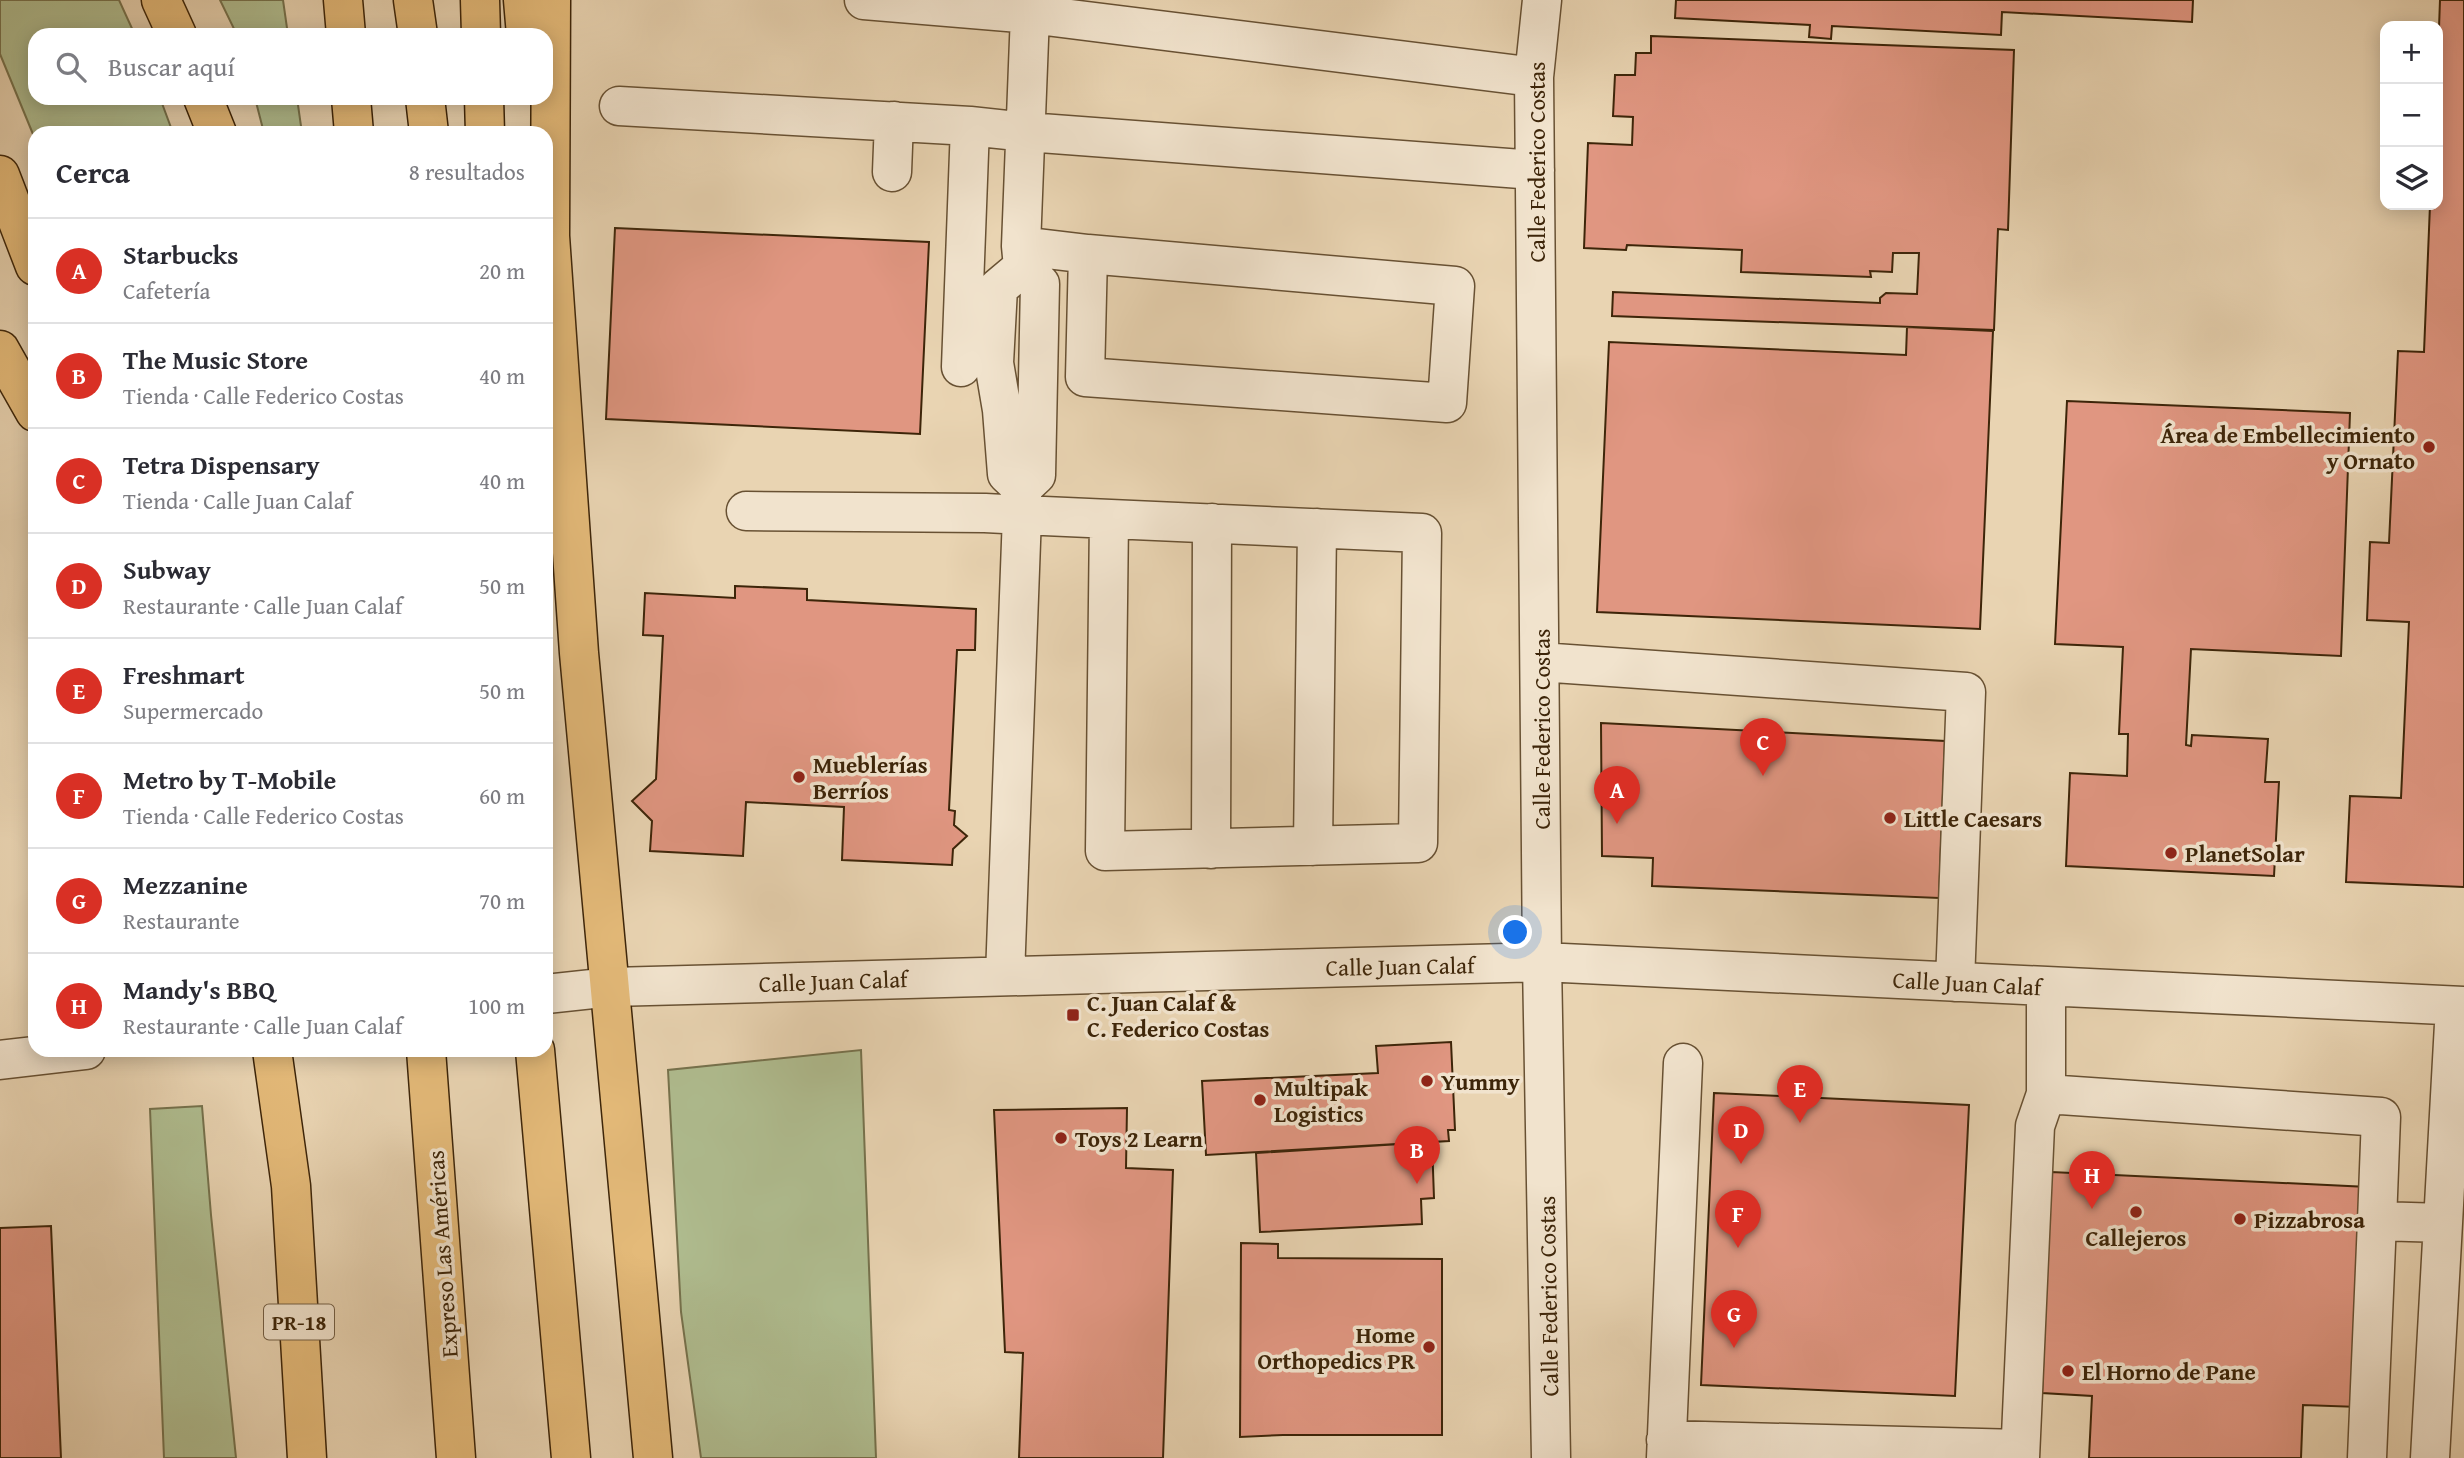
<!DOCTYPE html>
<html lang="es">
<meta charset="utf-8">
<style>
:root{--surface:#fff;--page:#f2f2f3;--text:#2b2b33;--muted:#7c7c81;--line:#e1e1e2;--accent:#d93025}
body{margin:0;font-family:"Gentium Book Plus",serif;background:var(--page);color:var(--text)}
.controls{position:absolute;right:21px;top:21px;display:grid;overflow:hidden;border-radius:14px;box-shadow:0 4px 18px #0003}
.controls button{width:63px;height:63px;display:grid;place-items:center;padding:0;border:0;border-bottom:2px solid var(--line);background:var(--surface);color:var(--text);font:35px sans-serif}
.you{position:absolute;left:1516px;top:933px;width:24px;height:24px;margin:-18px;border:5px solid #fff;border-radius:50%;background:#1a73e8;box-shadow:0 0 0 10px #1a73e833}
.badge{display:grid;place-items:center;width:46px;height:46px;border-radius:50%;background:var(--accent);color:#fff;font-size:23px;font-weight:700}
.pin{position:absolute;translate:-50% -58px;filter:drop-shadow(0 2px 4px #0008)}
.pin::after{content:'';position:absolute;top:37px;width:24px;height:21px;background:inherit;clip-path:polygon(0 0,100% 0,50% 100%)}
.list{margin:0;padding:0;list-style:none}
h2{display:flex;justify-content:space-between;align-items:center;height:91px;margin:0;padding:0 28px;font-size:30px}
h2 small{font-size:23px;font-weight:400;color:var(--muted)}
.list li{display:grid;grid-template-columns:46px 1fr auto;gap:21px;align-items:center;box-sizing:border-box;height:105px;padding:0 28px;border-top:2px solid var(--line)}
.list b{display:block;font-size:26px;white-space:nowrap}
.list p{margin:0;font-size:23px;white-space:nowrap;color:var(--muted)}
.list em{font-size:23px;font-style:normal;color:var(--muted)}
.icon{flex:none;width:38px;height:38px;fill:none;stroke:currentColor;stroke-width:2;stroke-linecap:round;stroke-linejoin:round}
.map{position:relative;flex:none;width:2464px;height:1458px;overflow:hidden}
.search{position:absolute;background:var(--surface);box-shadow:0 4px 18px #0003;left:28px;top:28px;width:525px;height:77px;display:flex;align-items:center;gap:18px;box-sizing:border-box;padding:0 24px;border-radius:21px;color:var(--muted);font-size:26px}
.panel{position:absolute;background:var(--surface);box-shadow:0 4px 18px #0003;left:28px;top:126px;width:525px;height:931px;border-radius:21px}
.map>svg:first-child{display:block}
.green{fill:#b0be91;stroke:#76724d;stroke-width:2}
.building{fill:#e09681;stroke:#3d2509;stroke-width:2}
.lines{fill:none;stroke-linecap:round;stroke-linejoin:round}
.minor-casing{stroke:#685133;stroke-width:41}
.highway-casing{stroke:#3d2509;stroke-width:41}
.minor{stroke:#f1e3cd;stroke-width:38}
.highway{stroke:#e4ba79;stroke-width:38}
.poi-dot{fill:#8f2418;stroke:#f1e3cd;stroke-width:2.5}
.labels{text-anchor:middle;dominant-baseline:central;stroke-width:7;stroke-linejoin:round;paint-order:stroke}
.shield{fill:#f1e3cd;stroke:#735e44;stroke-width:2}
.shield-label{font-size:21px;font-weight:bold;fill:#3d2509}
.street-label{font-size:23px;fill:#3d2509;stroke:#f1e3cd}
.poi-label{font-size:23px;font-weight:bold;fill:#3d2509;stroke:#f1e3cd;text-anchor:start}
</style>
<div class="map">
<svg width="2464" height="1458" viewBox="0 0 2464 1458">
<rect width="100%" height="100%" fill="#e9d4b2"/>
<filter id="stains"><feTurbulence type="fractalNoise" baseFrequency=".00286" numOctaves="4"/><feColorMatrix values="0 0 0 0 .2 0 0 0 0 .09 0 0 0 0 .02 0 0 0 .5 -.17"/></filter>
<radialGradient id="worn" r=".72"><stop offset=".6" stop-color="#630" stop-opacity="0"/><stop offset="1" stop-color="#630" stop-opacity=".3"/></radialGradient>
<path class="green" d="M0,0H119L135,35H35V98H160L173,133H35V139L0,54Z
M220,0H283L288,35H237Z
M255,98H297L302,133H264Z
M861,1050L876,1458H701L681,1312L668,1070Z
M202,1106L211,1215L236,1458H164L150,1109Z"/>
<path class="building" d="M1676,0H2193L2192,22L2002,12L2001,35L1832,26L1831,39L1809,37L1810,25L1675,18Z
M2440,0H2464V887L2346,882L2350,796L2401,798L2409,622L2367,620L2370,542L2389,543L2398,351L2424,352L2430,205H2438V56Z
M1651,36L2014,50L2008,230L1998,229L1994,330L1612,316L1613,292L1880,303V298L1886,293L1917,294L1919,253H1893L1892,272L1870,271L1871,277L1741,272L1742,250L1627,245L1626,250L1584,248L1588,143L1632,145L1633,117L1613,116L1615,75H1635L1636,53H1651Z
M615,228L929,242L920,434L606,419Z
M1907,327L1993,331L1980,629L1597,612L1609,342L1906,355Z
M2067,401L2350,413L2341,656L2191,649L2186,745L2191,746L2192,735L2268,739L2265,782H2279L2274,876L2066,866L2070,773L2127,776L2128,734H2119L2123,647L2055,644Z
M735,586L807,589V600L976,609L975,650H957L949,810L955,811L954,825L967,836L953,849L952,865L842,860L844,807L746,802L743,856L650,851L652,821L632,801L656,779L663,636L643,635L645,593L735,598Z
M1601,723L1945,741L1939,898L1652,886L1653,858L1602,856Z
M1451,1042L1455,1130H1448L1449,1141L1206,1155L1202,1081L1378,1073L1376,1046Z
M1714,1093L1969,1105L1955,1396L1701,1385Z
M1127,1108L1126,1168L1173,1170L1163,1458H1019L1023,1353L1005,1352L994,1110Z
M1432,1142L1434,1198L1421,1199L1422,1224L1260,1232L1256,1153Z
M2051,1172L2368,1187L2359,1407L2303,1405L2301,1458H2089L2092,1396L2042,1393Z
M51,1226L61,1458H0V1228Z
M1241,1243L1278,1244V1258L1442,1259V1435H1283L1240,1437Z"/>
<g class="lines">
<defs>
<path id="minor" d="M864,0L1030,14L1534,77
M1542,0L1534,77L1542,962L1551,1458
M1030,14L1021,246L1088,254L1455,286L1447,403L1085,377L1088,254
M619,106L970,126L1027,132L1535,170
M892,172L894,121
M961,367L970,126
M1022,488L1007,474L1002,410L994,363L998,288L1023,267
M746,511L985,513L1022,515V488L1036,475L1040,284L1023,267L1021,246
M1540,662L1966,692L1955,982
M1313,846L1317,528
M1211,849L1212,523
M1005,976L1022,515L1422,533L1418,843L1105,851L1109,519
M546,994L611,987L1542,962L2464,1006
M0,1060L86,1050
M2046,1094L2381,1117L2377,1221L2443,1223
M1666,1440L2020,1449
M1666,1458L1683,1063
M2020,1458L2035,1126L2046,1094V986
M2367,1458L2377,1221
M2430,1458L2455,1006"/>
<path id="highway" d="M161,0L177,35
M343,0L346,35
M413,0L418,35
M480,0L481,35
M523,0L526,35
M551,0L550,236L579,653L653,1458
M203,98L217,133
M351,98L354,133
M425,98L429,133
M484,98L485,133
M0,175L35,266
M0,350L35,412
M272,1050L291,1186L307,1458
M426,1050L456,1458
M535,1050L571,1458"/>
</defs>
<use href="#minor" class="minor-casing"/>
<use href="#highway" class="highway-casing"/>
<use href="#minor" class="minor"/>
<use href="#highway" class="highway"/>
</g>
<g class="poi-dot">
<circle cx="2429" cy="447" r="7"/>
<circle cx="799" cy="777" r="7"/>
<circle cx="1890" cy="818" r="7"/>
<circle cx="2171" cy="853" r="7"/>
<rect x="1066" y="1008" width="14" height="14" rx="3.5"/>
<circle cx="1427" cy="1081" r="7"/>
<circle cx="1260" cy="1100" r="7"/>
<circle cx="1061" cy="1138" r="7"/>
<circle cx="2136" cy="1212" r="7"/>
<circle cx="2240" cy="1219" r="7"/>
<circle cx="1429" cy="1347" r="7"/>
<circle cx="2068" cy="1371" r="7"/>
</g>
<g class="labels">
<rect class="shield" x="264" y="1304.5" width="70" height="35" rx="5"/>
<g class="shield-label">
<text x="299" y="1322">PR-18</text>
</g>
<g class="street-label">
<text transform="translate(1536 162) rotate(-90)">Calle Federico Costas</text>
<text transform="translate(1541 729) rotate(-90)">Calle Federico Costas</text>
<text transform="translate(1400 966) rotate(-1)">Calle Juan Calaf</text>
<text transform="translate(833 981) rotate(-2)">Calle Juan Calaf</text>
<text transform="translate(1967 983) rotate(3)">Calle Juan Calaf</text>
<text transform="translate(442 1254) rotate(-94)">Expreso Las Américas</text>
<text transform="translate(1548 1296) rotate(-91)">Calle Federico Costas</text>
</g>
<g class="poi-label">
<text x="2415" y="434" text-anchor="end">Área de Embellecimiento<tspan x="2415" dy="26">y Ornato</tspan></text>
<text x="813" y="764">Mueblerías<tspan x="813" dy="26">Berríos</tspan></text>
<text x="1904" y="818">Little Caesars</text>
<text x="2185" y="853">PlanetSolar</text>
<text x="1087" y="1002">C. Juan Calaf &amp;<tspan x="1087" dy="26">C. Federico Costas</tspan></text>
<text x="1441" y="1081">Yummy</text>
<text x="1274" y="1087">Multipak<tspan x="1274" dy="26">Logistics</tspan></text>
<text x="1075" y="1138">Toys 2 Learn</text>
<text x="2254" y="1219">Pizzabrosa</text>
<text x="2136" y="1237" text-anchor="middle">Callejeros</text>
<text x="1415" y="1334" text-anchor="end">Home<tspan x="1415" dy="26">Orthopedics PR</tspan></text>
<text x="2082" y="1371">El Horno de Pane</text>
</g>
</g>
<rect width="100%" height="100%" filter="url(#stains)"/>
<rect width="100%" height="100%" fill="url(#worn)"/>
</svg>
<div class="controls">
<button>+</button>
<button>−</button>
<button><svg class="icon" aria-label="layers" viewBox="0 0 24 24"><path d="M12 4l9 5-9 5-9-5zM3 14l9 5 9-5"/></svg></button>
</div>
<div class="you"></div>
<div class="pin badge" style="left:1617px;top:824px">A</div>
<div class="pin badge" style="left:1417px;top:1184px">B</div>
<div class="pin badge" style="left:1763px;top:776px">C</div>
<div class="pin badge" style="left:1741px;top:1164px">D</div>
<div class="pin badge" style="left:1800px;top:1123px">E</div>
<div class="pin badge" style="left:1738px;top:1248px">F</div>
<div class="pin badge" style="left:1734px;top:1348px">G</div>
<div class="pin badge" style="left:2092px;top:1209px">H</div>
<div class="search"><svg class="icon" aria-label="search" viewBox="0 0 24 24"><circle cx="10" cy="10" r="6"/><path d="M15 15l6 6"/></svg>Buscar aquí</div>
<section class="panel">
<h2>Cerca<small>8 resultados</small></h2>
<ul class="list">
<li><span class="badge">A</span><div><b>Starbucks</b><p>Cafetería</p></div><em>20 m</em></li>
<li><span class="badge">B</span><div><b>The Music Store</b><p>Tienda · Calle Federico Costas</p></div><em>40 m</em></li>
<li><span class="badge">C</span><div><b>Tetra Dispensary</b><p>Tienda · Calle Juan Calaf</p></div><em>40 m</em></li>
<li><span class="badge">D</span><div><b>Subway</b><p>Restaurante · Calle Juan Calaf</p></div><em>50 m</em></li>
<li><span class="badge">E</span><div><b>Freshmart</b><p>Supermercado</p></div><em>50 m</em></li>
<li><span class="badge">F</span><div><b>Metro by T-Mobile</b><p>Tienda · Calle Federico Costas</p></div><em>60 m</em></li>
<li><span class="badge">G</span><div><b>Mezzanine</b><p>Restaurante</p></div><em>70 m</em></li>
<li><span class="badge">H</span><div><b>Mandy's BBQ</b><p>Restaurante · Calle Juan Calaf</p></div><em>100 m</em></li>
</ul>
</section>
</div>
